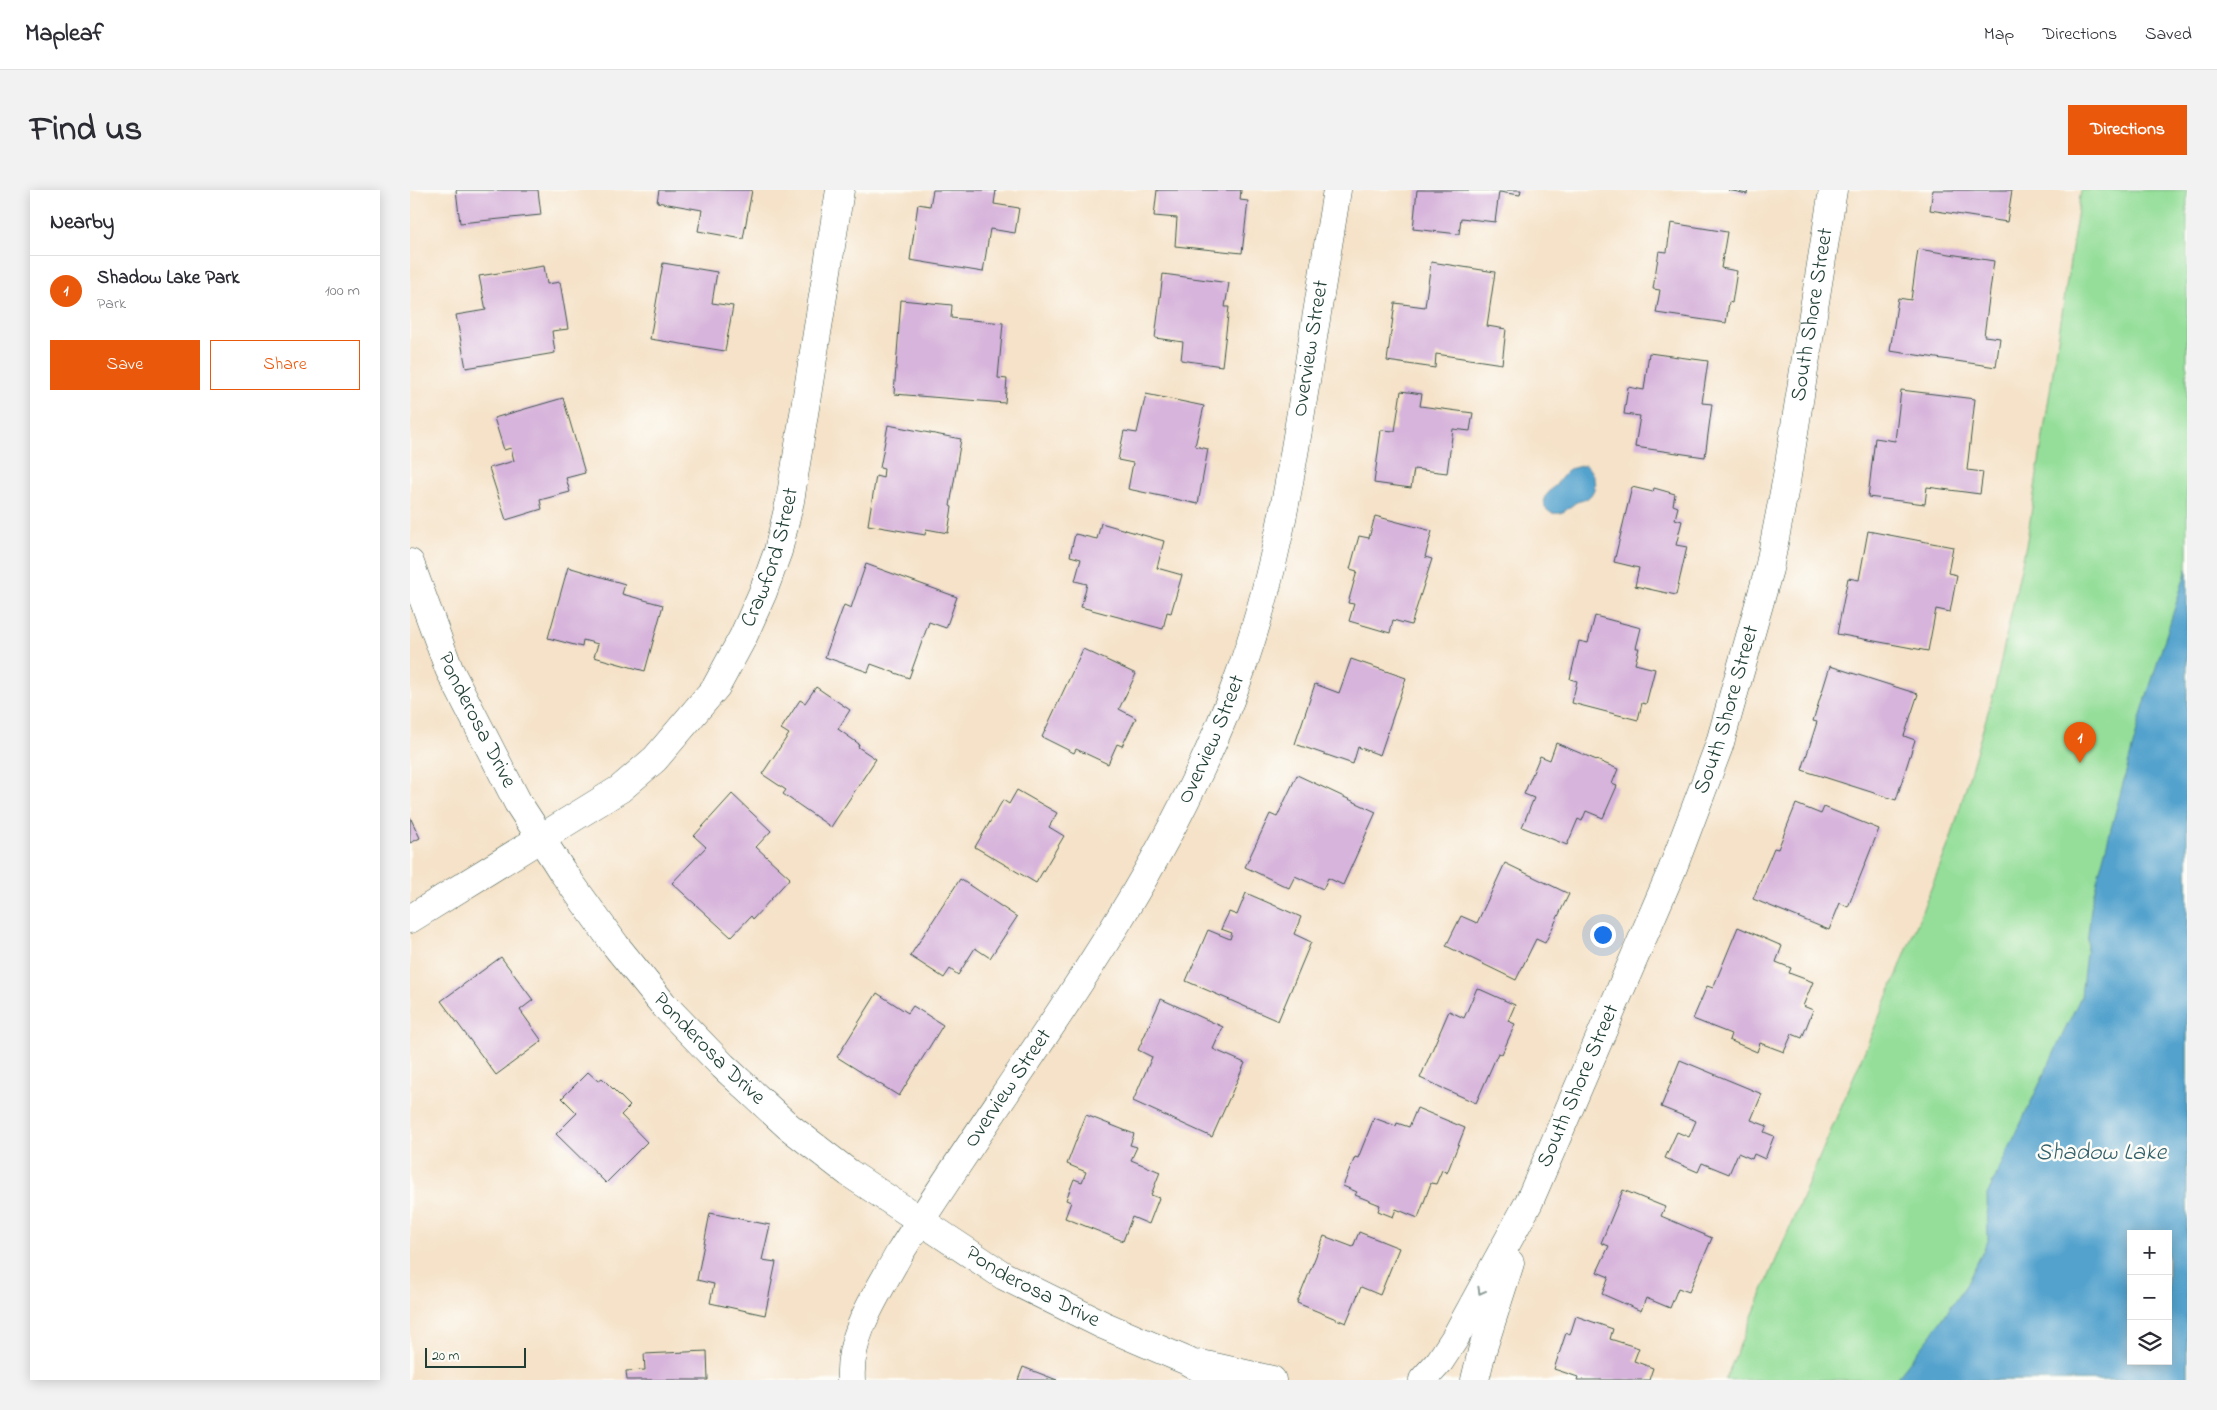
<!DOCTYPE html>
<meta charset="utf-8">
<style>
:root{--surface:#fff;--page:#f2f2f3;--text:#2b2b33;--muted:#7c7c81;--line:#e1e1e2;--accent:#ea580c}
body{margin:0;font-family:"Indie Flower",sans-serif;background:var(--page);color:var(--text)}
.controls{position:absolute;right:15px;bottom:15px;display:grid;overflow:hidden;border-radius:0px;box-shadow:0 2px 12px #0003}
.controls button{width:45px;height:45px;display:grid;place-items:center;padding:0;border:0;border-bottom:1px solid var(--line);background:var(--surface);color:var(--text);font:25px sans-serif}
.scale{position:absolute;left:15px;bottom:12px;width:101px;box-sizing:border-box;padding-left:5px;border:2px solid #1f3d34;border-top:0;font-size:14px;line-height:18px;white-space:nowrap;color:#1f3d34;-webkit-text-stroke:4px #fdfcf7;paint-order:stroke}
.you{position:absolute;left:1192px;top:744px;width:18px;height:18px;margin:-12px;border:4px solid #fff;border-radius:50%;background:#1a73e8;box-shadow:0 0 0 8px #1a73e833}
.badge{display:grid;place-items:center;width:32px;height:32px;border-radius:50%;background:var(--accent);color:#fff;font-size:16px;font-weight:700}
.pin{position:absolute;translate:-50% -41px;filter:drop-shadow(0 1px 2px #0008)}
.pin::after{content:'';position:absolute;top:26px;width:18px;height:15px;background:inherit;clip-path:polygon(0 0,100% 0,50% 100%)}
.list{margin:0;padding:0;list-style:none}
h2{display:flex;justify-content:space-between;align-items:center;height:65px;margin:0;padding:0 20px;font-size:21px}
h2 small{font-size:16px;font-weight:400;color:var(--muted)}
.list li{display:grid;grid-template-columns:32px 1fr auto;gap:15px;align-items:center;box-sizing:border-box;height:70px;padding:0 20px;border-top:1px solid var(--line)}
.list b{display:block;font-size:19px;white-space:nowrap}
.list p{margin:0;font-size:16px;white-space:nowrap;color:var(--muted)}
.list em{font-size:16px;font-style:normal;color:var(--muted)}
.actions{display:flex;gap:10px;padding:15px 20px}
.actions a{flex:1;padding:11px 0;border:1px solid var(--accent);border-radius:0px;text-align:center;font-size:18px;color:var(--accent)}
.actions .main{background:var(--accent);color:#fff}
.icon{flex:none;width:28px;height:28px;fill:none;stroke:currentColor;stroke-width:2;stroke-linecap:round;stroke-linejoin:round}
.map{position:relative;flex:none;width:1777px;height:1190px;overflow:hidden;border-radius:0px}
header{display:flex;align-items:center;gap:30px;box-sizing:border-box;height:70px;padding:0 25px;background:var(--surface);border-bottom:1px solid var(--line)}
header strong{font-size:24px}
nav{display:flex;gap:28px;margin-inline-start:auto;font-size:18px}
.intro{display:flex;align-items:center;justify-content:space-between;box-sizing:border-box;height:120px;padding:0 30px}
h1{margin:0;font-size:35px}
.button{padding:12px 22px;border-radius:0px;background:var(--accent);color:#fff;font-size:18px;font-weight:700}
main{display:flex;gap:30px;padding:0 30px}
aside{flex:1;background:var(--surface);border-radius:0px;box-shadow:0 2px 12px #0003}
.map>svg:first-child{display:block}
.green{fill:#94de99;stroke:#5a8e66;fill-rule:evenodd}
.water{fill:#53a2cd;stroke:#397080;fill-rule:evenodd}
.building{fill:#d7b4db}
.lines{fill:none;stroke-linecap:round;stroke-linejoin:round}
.street-casing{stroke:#3f564a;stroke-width:29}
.street{stroke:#fff;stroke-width:28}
.oneway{stroke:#8f9e9a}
.labels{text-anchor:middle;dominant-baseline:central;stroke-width:5;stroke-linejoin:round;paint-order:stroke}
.street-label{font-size:22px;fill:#1f3d34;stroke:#fdfcf7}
.water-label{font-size:24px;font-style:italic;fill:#31606a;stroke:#fdfcf7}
</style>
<header>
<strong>Mapleaf</strong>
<nav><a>Map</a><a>Directions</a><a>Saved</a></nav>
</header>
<div class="intro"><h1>Find us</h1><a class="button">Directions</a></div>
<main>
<aside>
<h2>Nearby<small></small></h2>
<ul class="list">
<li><span class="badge">1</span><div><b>Shadow Lake Park</b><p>Park</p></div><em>100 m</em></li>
</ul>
<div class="actions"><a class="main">Save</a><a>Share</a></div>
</aside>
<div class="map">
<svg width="1777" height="1190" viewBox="0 0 1777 1190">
<rect width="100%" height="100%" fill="#fdfcf7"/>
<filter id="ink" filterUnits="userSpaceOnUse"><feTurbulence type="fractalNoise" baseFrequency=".02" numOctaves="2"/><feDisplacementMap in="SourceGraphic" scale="10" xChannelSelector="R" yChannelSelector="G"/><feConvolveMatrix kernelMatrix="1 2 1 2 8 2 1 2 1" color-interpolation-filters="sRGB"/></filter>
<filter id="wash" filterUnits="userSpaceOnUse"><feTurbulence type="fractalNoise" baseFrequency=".0096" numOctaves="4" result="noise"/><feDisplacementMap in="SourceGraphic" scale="20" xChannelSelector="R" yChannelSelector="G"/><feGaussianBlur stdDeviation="1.12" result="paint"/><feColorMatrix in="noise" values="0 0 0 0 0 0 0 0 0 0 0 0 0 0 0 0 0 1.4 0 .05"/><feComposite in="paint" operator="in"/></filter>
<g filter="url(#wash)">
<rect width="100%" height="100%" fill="#f5e2c8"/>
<path class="green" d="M1671,0H1777V1190H1315L1486,787L1541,648L1585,498L1617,350ZM1721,1044H1758V1171H1721Z"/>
<path class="water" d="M1175,275C1185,282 1190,301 1176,309C1173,311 1168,311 1165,313C1156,320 1153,325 1141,323L1135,318L1134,308L1159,279Z
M1777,379V1190H1485L1521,1145L1556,1095L1578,1051L1577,1005L1671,806L1682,710L1733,518ZM1721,1044H1758V1171H1721Z"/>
<g id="blocks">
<path class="building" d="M46,0H128L131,25L50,33Z
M249,0H342L333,49L288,41L292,20L247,12Z
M523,0H586L584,14L609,18L605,43L580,39L573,82L500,70L508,14L520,16Z
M747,0H831L830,10L838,11L832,63L765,56L767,28L744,26Z
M1007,0H1111L1110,5L1089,2L1085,32L1051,28L1049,44L1003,39Z
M1318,0H1338L1337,4Z
M1523,0H1602L1597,32L1520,20Z
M1261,33L1317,42L1311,78L1327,81L1322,113L1319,112L1316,133L1246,123L1250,100L1243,99L1249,61L1257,62Z
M1508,59L1584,71L1574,146L1590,148L1586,177L1480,161L1488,108L1501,110Z
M1021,72L1085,82L1077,136L1096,139L1092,174L1026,164L1025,178L977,171L985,113L1015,117Z
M253,73L307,82L302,113L323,116L315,161L240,149Z
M134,76L137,94L150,92L158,139L142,141L145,163L56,178L46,125L76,120L69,86Z
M753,84L819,93L815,117H819L812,176L771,170L773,152L745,148Z
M491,110L542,115L541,128L593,133L588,188L597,189L595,213L484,204Z
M1239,163L1298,171L1292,213L1302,214L1295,267L1225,257L1230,226L1214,224L1218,197L1234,200Z
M1491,200L1565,209L1557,280L1573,282L1570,304L1517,297L1515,314L1458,307L1465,248L1485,251Z
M991,201L1012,204L1010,216L1063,223L1060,241L1043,239L1037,283L1004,279L1001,298L964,293L971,240L985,241Z
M736,204L794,216L785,256L798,259L788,314L718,299L723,273L708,270L714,241L727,243Z
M153,208L175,283L156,288L160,302L130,310L132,319L96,330L79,278L104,271L101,258L94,260L84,228Z
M478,235L551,249L540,316L542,317L538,343L516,339L515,345L458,335L466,286L473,288L474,279L470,278Z
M1222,297L1243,302L1244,298L1265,304L1263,315L1268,317L1265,329L1272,331L1266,355L1277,357L1266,405L1225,396L1229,378L1204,372Z
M965,326L1022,341L1015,367L1022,369L1001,435L983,430L980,443L939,431L944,414L938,413L947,381L940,379L949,346L959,348Z
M691,333L754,351L747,378L772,385L761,423L757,422L753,439L671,417L677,394L665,391L671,369L660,366L665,344L687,349Z
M1458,341L1543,357L1538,383L1547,385L1540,422L1526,419L1518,461L1427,444L1438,388L1449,390Z
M456,374L547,407L536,438L519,432L499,488L461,474L458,482L415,467L434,415L441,418Z
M158,377L215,394L212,404L253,415L235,481L184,467L188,454L173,450L172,457L138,448Z
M1185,426L1231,438L1226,458H1229L1225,474L1245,479L1236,514L1232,513L1228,530L1162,513L1167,491L1160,489L1169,451L1178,453Z
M673,459L726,484L709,519L726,528L712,556L707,554L698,574L666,559L664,563L632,547Z
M941,469L996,488L970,565L948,557L943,574L885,554L905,494L929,503Z
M1420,476L1508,504L1494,546L1505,550L1486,610L1392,580L1407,532L1403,531Z
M406,497L440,520L428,539L449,554L448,557L466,569L421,637L373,604L376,600L352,584L379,544L371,539L390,510L395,513Z
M1146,553L1208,579L1202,594L1207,596L1193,628L1176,621L1172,631L1168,629L1157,655L1112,637L1124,608L1114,604L1130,566L1140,570Z
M887,585L966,622L933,695L918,688L913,699L885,686L879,698L835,677L860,624L867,627Z
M607,600L647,623L639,637L654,646L626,693L565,657L593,610L599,614Z
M322,604L361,641L346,657L380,688L343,729L341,726L321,747L262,693L296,657L284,646Z
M1386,614L1411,624L1414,617L1469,639L1438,717L1430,713L1419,740L1343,709L1364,658L1368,659Z
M0,627L10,648L0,653Z
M1095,673L1159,704L1135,753L1126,749L1106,790L1036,756L1051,726L1067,733Z
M550,689L607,727L580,768L565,758L548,785L540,779L534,788L500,766Z
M836,703L891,727L884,744L901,752L868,831L776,791L798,740L820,749L822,743L811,739L819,722L827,725Z
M1328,737L1372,756L1366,772L1381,778L1379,783L1403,792L1393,816L1403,820L1392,848L1382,844L1374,862L1350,853L1347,862L1319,850L1321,844L1283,829L1297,796L1303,798Z
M91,767L123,810L110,820L132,851L86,885L31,811Z
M1067,798L1105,815L1098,831L1105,834L1092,864L1088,863L1066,913L1010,888L1039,821L1054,828Z
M467,803L498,823L503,816L533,835L489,906L427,867Z
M751,809L813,837L803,859L835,873L802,947L723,911L742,867L728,860Z
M1270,870L1352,904L1341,930L1357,936L1354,942L1364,946L1355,969L1344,964L1342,969L1328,963L1319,984L1292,973L1288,982L1255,968L1267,942L1279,947L1286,931L1251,917Z
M178,882L188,891L192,888L220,916L211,925L237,952L196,993L146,944L167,923L152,908Z
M1007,918L1055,938L1037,983L1032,980L1026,994L1021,993L1008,1028L986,1019L983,1027L968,1021L970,1015L945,1005L947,1002L933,996L945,967L948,968L964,928L986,936L987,933L999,937Z
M676,925L724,944L720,955L727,957L721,970L750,982L741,1005L749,1008L739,1034L722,1027L713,1051L655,1028L661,1012L656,1010L664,989L672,992L676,982L657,974Z
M1213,1000L1255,1017L1251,1026L1302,1048L1279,1102L1268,1098L1260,1118L1236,1108L1231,1121L1192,1104L1199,1087L1187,1082L1199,1056L1191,1053Z
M300,1023L360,1035L352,1070L366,1072L355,1125L300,1113L304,1094L287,1090Z
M949,1042L989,1058L970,1105L951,1097L936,1133L887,1113L914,1046L943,1057Z
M1166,1126L1203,1139L1200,1149L1229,1158L1224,1171L1243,1178L1239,1190H1167L1168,1187L1144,1179L1156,1143L1160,1145Z
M297,1161L298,1190H217L216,1181L235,1180L234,1164Z
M613,1177L647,1190H608Z"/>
</g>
</g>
<g filter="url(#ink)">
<use href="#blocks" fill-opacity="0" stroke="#3f564a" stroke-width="1"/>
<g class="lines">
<defs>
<g id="street">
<path id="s1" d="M0,373L39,479L108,613L152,681L206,756L253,814L313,876L378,936L439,983L594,1086L693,1135L777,1171L811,1190"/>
<path id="s2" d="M0,729L210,599L245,569L306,497L333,447L353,402L368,361L380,311L430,0"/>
<path d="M791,1174L862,1190"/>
<path id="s3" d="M441,1190C438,1144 468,1103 489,1064C607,876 752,700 828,489C862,397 879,299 894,203C905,135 916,68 927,0"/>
<path id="s4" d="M1013,1190L1030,1171L1045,1148L1119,1012L1262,680L1309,556L1359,379L1376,292L1423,0"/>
<path d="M1065,1190L1072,1161L1100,1073"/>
</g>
</defs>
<use href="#street" class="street-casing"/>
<use href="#street" class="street"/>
</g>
<defs><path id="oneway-chevron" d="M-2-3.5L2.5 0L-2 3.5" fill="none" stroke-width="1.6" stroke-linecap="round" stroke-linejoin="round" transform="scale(1.25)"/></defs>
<use class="oneway" href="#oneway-chevron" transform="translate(1071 1101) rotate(119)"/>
</g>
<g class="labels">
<g class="street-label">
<text stroke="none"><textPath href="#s4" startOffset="1144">South Shore Street</textPath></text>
<text stroke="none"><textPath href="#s3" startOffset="1145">Overview Street</textPath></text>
<text stroke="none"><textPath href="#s2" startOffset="529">Crawford Street</textPath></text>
<text stroke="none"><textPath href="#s4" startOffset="739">South Shore Street</textPath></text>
<text stroke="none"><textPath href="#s1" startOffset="171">Ponderosa Drive</textPath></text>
<text stroke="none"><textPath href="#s3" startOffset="740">Overview Street</textPath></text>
<text stroke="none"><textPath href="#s1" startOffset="576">Ponderosa Drive</textPath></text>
<text stroke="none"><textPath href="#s4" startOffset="334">South Shore Street</textPath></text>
<text stroke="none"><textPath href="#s3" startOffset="335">Overview Street</textPath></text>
<text stroke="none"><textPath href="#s1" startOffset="980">Ponderosa Drive</textPath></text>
</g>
<g class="water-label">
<text x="1691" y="963">Shadow Lake</text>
</g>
</g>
</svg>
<div class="controls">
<button>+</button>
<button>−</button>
<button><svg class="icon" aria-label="layers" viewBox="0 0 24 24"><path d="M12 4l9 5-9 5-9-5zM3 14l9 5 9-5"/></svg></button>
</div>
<div class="scale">20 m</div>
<div class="you"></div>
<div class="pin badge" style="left:1670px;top:573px">1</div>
</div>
</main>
